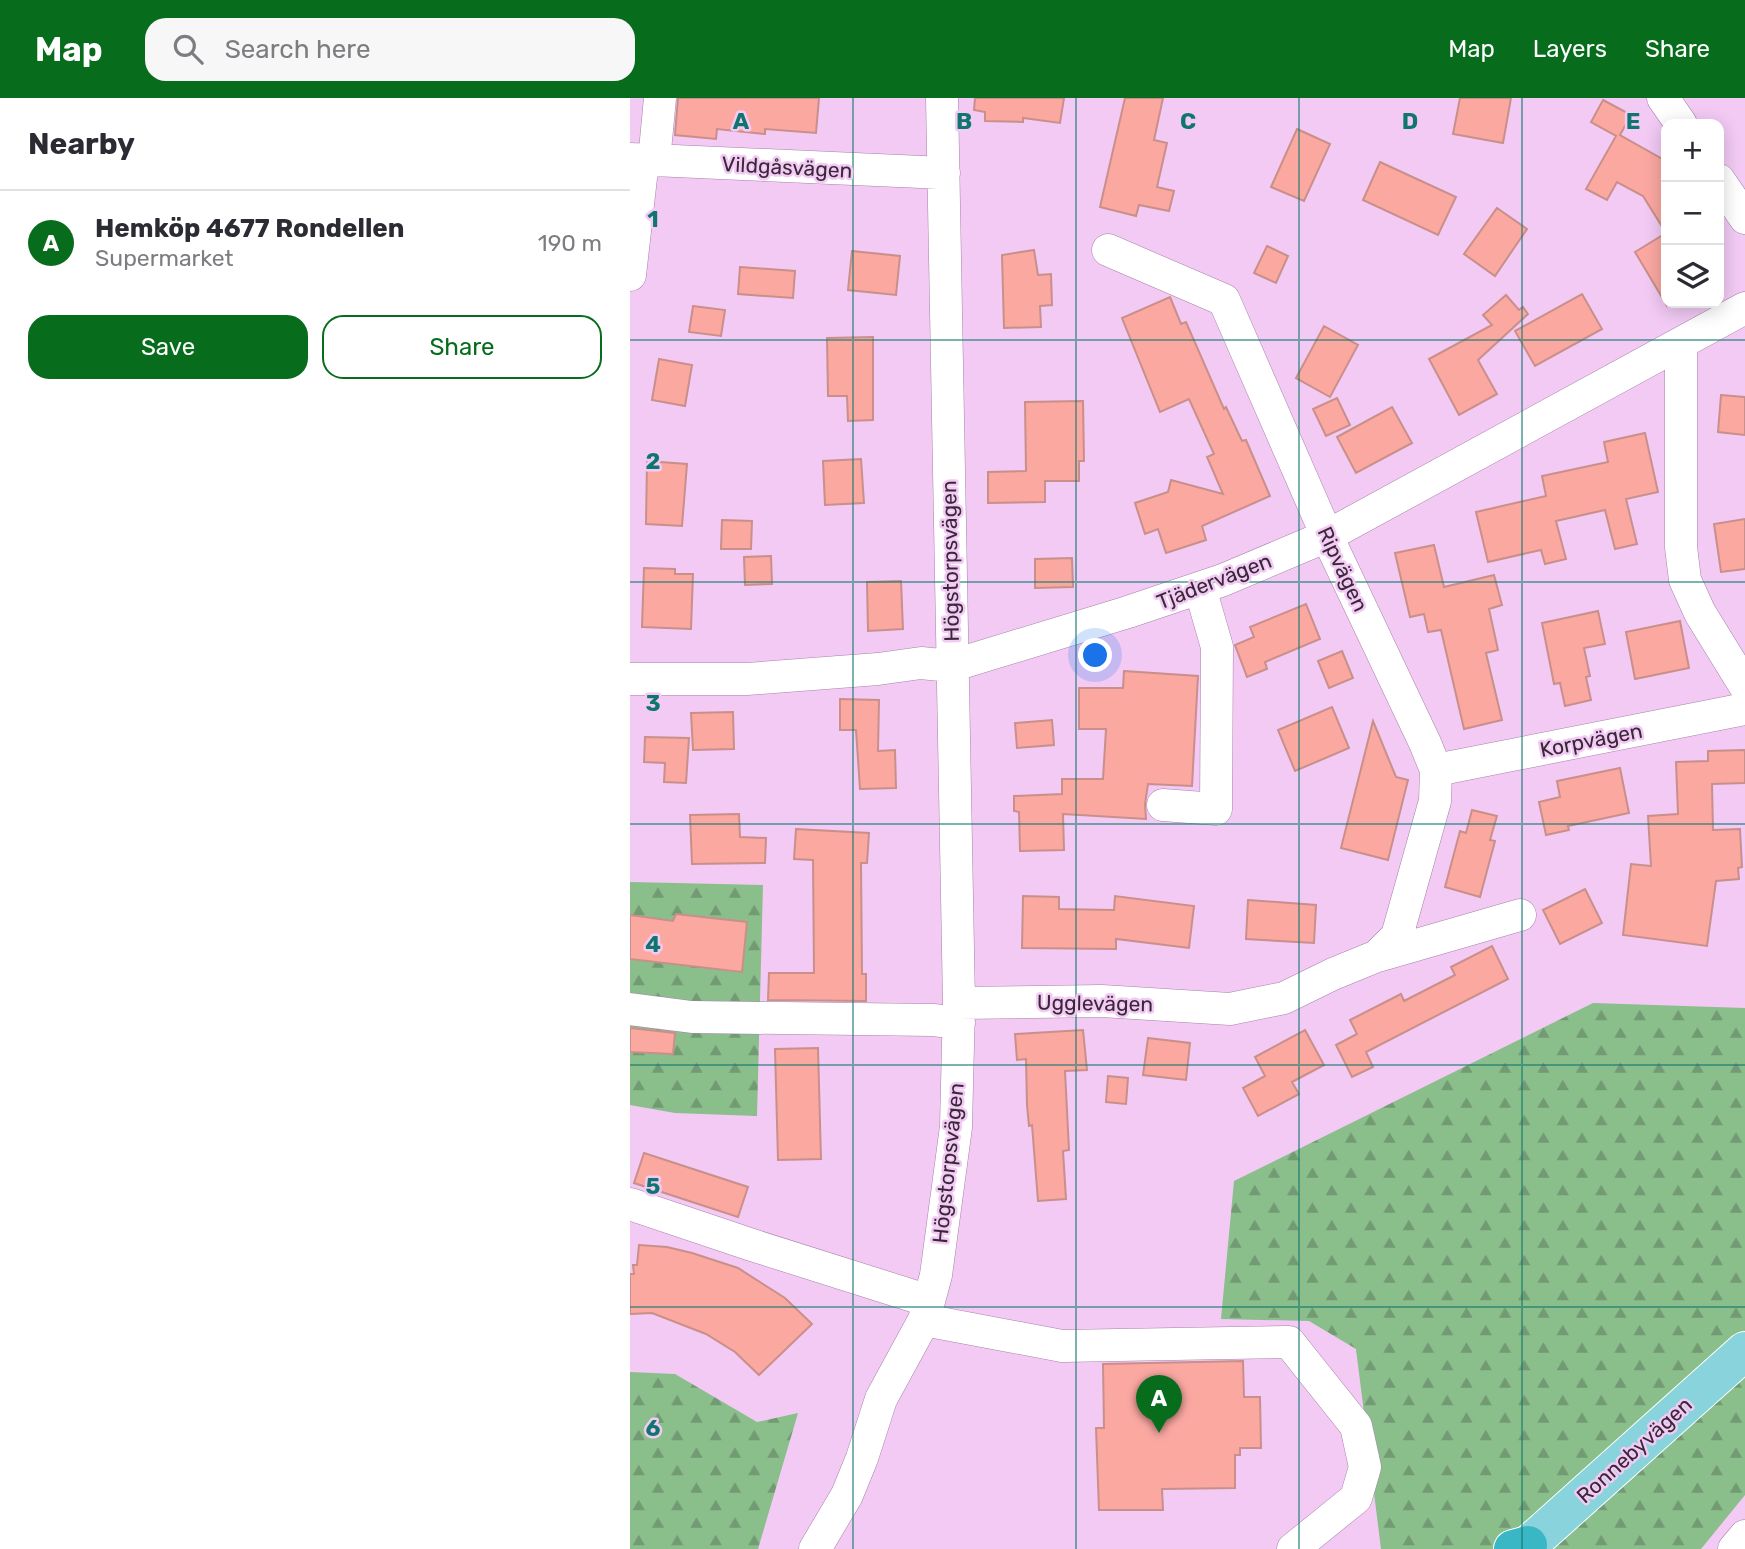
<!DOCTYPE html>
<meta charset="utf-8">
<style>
:root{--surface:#fff;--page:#f7f7f7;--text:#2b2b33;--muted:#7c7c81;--line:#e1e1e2;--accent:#076d1c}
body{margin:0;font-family:Rubik,sans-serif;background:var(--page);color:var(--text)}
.controls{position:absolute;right:21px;top:21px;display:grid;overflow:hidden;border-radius:14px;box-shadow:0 4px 18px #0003}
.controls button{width:63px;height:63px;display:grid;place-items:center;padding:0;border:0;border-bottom:2px solid var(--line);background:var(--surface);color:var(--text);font:35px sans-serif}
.you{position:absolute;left:466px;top:558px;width:24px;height:24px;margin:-18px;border:5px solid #fff;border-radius:50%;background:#1a73e8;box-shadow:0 0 0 10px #1a73e833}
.badge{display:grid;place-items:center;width:46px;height:46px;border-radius:50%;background:var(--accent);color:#fff;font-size:23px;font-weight:700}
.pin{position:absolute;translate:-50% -58px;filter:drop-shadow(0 2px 4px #0008)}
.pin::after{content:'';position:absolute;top:37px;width:24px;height:21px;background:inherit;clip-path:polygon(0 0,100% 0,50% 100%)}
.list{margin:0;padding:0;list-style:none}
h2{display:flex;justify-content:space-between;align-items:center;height:91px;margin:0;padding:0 28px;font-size:30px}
h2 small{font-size:23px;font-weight:400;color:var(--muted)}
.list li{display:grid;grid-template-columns:46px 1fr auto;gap:21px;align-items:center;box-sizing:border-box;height:105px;padding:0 28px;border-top:2px solid var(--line)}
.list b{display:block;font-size:26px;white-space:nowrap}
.list p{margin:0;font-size:23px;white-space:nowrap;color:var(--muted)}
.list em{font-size:23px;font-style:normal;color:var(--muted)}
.actions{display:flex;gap:14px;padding:21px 28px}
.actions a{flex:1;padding:16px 0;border:2px solid var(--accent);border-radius:21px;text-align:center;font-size:24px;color:var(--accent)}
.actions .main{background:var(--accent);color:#fff}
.icon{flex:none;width:38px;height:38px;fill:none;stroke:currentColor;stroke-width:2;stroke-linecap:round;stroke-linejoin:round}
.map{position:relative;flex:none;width:1115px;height:1451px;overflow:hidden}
header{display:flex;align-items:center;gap:42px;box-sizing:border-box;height:98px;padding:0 35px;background:var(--accent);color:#fff}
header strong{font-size:33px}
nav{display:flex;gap:38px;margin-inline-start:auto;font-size:24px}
.search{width:490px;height:63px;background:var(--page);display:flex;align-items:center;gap:18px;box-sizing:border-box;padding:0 24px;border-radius:21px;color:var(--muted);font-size:26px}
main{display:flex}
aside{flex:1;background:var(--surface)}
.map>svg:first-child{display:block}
.forest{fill:url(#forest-firs)}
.building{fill:#fba8a1;stroke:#c98f8a;stroke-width:2}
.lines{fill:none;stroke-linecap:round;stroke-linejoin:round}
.minor-casing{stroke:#a782a9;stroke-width:33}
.major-casing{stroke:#fff;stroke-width:40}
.highway-casing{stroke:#fff;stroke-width:40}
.minor{stroke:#fff;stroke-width:32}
.major{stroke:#89d4dc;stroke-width:38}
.highway{stroke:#3ab7c4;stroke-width:38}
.grid{fill:none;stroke:#0f766e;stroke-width:2;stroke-opacity:0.55}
.labels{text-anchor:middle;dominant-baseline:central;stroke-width:5;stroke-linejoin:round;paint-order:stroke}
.street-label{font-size:21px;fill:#382838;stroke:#f2caf4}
.grid-label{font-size:23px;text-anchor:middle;font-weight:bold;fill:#0f766e;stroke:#f2caf4;stroke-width:5;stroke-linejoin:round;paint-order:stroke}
</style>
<header>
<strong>Map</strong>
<div class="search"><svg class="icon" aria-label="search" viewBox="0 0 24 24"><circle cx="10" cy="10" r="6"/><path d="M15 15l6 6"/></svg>Search here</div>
<nav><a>Map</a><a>Layers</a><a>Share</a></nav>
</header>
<main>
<aside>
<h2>Nearby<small></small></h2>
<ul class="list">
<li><span class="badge">A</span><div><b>Hemköp 4677 Rondellen</b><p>Supermarket</p></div><em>190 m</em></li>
</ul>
<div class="actions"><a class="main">Save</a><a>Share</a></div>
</aside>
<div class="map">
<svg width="1115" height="1451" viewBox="0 0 1115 1451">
<defs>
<pattern id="forest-firs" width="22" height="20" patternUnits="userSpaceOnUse" patternTransform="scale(1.75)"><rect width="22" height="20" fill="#8abe8b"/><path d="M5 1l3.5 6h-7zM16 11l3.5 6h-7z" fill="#729a73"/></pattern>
</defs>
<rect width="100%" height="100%" fill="#f2caf4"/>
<path class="forest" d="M0,784L133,787L127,1018L45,1015L0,1007Z
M963,905L1115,910V1397L1071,1451H751L726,1251L679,1223L591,1221L604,1083Z
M0,1274L45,1276L127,1324L168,1315L128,1451H0Z"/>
<path class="building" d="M48,0H189L186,35L135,31V36L87,31L86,41L45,37Z
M345,0H434L430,25L393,20V24L355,23V14L344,12Z
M495,0H533L524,42L537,45L527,89L544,93L539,113L509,107L506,118L470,109Z
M830,0H881L873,45L823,36Z
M973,2L1001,17L990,37L1036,63V206L1005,154L1036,135L1013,98L987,84L977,102L956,91L986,38L961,24Z
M667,31L700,46L674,103L641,89Z
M750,64L826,99L808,137L733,102Z
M867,110L897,131L865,178L834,156Z
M637,148L658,158L646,185L624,175Z
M404,152L408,177L421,176L422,207L410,208L411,229L374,230L372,157Z
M222,153L270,158L266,197L218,192Z
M110,169L165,173L163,200L108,196Z
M952,196L972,231L905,268L885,233Z
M876,197L889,212L893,209L898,216L848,262L867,296L829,317L799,261L862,227L853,217Z
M540,199L551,226L556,224L594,311L596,309L612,343L616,342L640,398L572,428L576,442L536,455L528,431L515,436L505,405L538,394L541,382L593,396L577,359L584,356L559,301L530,314L492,220Z
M63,208L95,212L91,238L59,234Z
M694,228L728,247L700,299L666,280Z
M243,239V322L218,323L217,298H198L197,240Z
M29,261L62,267L55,308L22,302Z
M1091,297L1115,299V337L1088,334Z
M707,300L720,327L696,338L683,311Z
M453,303L454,363H449V383H415V404L358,405V374L396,373L395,304Z
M762,309L782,345L726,375L707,339Z
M1015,335L1028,394L996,401L1007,446L985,451L975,412L926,423L936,461L915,466L911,452L858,464L846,414L916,398L912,378L978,364L974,344Z
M231,361L234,405L195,407L193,363Z
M17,363L57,366L52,428L16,426Z
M1115,421V471L1091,474L1084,426Z
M92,422L122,423L121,451H91Z
M804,447L814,489L864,477L872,507L859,511L868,552L856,555L872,622L834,631L811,532L798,534L794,516L780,519L765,455Z
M141,458L142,486L115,487L114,459Z
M442,460L443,489L405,490V461Z
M14,470L45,471V476H63L61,531L12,529Z
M271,483L273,531L238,533L237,484Z
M676,506L690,541L635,564L637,571L617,579L605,547L624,539L620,529Z
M968,513L975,546L954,550L960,578L956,579L961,602L935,608L930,585L924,586L912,525Z
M1050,523L1059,570L1005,581L996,534Z
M712,553L723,580L699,590L688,563Z
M494,573L568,578L562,688L518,686L515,706L516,721L433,716L434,752L390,753L389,714L384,713V698L432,696V681H473L476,631H449V590H493Z
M210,601L249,602L248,653L265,652L266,690L230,691L226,632H210Z
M702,609L719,650L665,673L648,632Z
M103,614L104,651L63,652L61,615Z
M422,622L424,647L387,650L385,625Z
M743,623L766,679L778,682L758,762L711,750Z
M15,639L59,640L56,685L34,684L35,665L14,664Z
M1115,652V685L1082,686L1083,732L1110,731L1112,769L1108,770L1109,781L1086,783L1077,848L993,837L1001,766L1021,768L1018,718L1048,716L1046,664L1078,663V653Z
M990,670L999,715L938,728L939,732L916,737L909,704L930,699L927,683Z
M842,712L867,718L860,742L865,743L850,799L815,789L830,733L836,735Z
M109,716L110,739L136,740L135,765L62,766L60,717Z
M166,731L239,735L237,765H231L232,876H236V903L138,902L139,875H184L183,762L164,761Z
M955,791L972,825L930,846L913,812Z
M393,798L429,799V811L484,812L485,798L564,808L559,850L486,841V851L392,850Z
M618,802L686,807L684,845L616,841Z
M46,816L117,824L112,874L0,861V817L43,823Z
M862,848L878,881L736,954L743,969L722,979L706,947L727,936L720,922L771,896L774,903L825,877L821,869Z
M0,930L45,935L43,956L0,954Z
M453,932L457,972L435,973L439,1052L433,1053L436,1101L408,1103L402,1027L399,1028L397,1007L396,961L387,962L385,936Z
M675,932L694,967L662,984L669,996L628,1018L613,990L635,978L625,959Z
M518,940L560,945L556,982L513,977Z
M188,950L191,1061L148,1062L145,951Z
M478,978L498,980L496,1006L476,1004Z
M14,1055L118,1089L108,1119L4,1085Z
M9,1147L37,1149L62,1155L108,1170L155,1200L182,1226L129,1277L105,1254L76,1236L22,1215L0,1216V1176H4L3,1167H7Z
M613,1263L614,1299H630L631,1350H610V1357H605V1390L532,1391L533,1412H469L466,1330H474L473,1266Z"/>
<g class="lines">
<defs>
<path id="minor" d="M1033,0L1051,26
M0,61L314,75
M24,63L30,0
M1089,82L1115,120
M0,177L13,62
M1051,245V449L1055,482L1070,515L1115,588
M0,581H117L248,571L291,565L321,568L498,514L593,482L697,438L1115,210
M806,672L1115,611
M533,707L586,711L587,549L570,490
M748,858L890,817
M329,905L472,903L600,911L654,900L703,876L747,858L767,838L805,703L806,672L795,645L697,438L594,202L478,152
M0,911L62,919L303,922L329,925
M0,1106L122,1147L299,1203
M294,1222L432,1248L659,1244L726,1328L735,1369L726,1400L663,1451
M185,1451L217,1397L232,1360L251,1301L294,1222L306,1177L326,1029L329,905L312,0
M1104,1451L1115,1438"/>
<path id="major" d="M894,1451L1115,1253"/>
<path id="highway" d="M883,1451L898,1447"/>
</defs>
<use href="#minor" class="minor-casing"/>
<use href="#major" class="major-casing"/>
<use href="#highway" class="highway-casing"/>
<use href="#minor" class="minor"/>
<use href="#major" class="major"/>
<use href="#highway" class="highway"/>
</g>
<path class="grid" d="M223,0V1451M446,0V1451M669,0V1451M892,0V1451M0,242H1115M0,484H1115M0,726H1115M0,967H1115M0,1209H1115"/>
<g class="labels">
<g class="street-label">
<text transform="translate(157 69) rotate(3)">Vildgåsvägen</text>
<text transform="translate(320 463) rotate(-91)">Högstorpsvägen</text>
<text transform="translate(713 471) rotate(65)">Ripvägen</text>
<text transform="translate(584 483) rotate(-21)">Tjädervägen</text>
<text transform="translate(961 642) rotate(-11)">Korpvägen</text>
<text transform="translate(465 905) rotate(1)">Ugglevägen</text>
<text transform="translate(318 1065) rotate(-84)">Högstorpsvägen</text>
<text transform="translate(1004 1352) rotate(-42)">Ronnebyvägen</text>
</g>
</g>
<g class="grid-label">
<text x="111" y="31">A</text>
<text x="334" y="31">B</text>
<text x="558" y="31">C</text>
<text x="780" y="31">D</text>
<text x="1003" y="31">E</text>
<text x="23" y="129">1</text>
<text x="23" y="371">2</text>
<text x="23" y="613">3</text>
<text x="23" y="854">4</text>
<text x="23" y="1096">5</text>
<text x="23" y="1338">6</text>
</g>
</svg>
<div class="controls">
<button>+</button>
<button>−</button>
<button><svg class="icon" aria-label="layers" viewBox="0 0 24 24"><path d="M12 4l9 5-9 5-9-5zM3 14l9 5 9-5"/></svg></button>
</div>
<div class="you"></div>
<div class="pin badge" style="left:529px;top:1335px">A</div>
</div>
</main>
